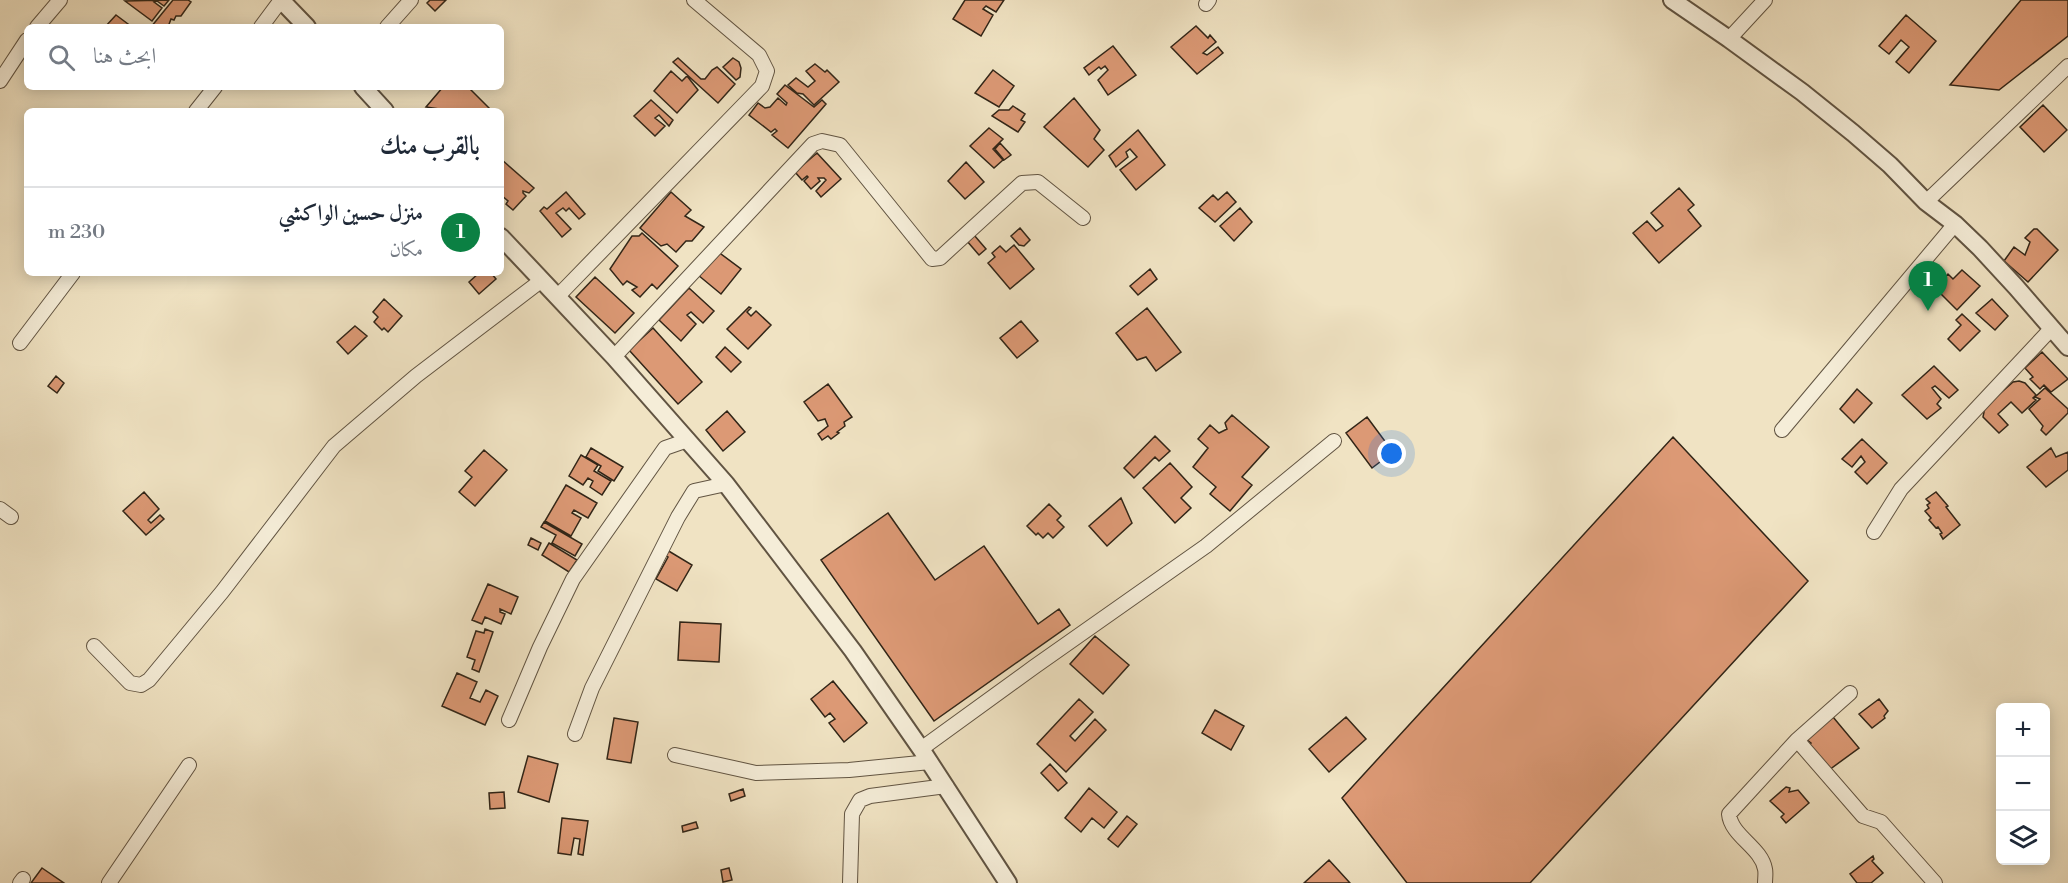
<!DOCTYPE html>
<html lang="ar">
<meta charset="utf-8">
<style>
:root{--surface:#fff;--page:#f6f6f7;--text:#1f2937;--muted:#747a83;--line:#e0e1e3;--accent:#0b8043}
body{margin:0;font-family:"Libre Bodoni",Amiri,serif;background:var(--page);color:var(--text);direction:rtl}
.controls{position:absolute;right:18px;bottom:18px;display:grid;overflow:hidden;border-radius:9px;box-shadow:0 3px 15px #0003}
.controls button{width:54px;height:54px;display:grid;place-items:center;padding:0;border:0;border-bottom:2px solid var(--line);background:var(--surface);color:var(--text);font:30px sans-serif}
.you{position:absolute;left:1392px;top:454px;width:21px;height:21px;margin:-15px;border:4px solid #fff;border-radius:50%;background:#1a73e8;box-shadow:0 0 0 9px #1a73e833}
.badge{display:grid;place-items:center;width:39px;height:39px;border-radius:50%;background:var(--accent);color:#fff;font-size:20px;font-weight:700}
.pin{position:absolute;translate:-50% -50px;filter:drop-shadow(0 2px 3px #0008)}
.pin::after{content:'';position:absolute;top:32px;width:21px;height:18px;background:inherit;clip-path:polygon(0 0,100% 0,50% 100%)}
.list{margin:0;padding:0;list-style:none}
h2{display:flex;justify-content:space-between;align-items:center;height:78px;margin:0;padding:0 24px;font-size:26px}
h2 small{font-size:20px;font-weight:400;color:var(--muted)}
.list li{display:grid;grid-template-columns:39px 1fr auto;gap:18px;align-items:center;box-sizing:border-box;height:90px;padding:0 24px;border-top:2px solid var(--line)}
.list b{display:block;font-size:22px;white-space:nowrap}
.list p{margin:0;font-size:20px;white-space:nowrap;color:var(--muted)}
.list em{font-size:20px;font-style:normal;color:var(--muted)}
.icon{flex:none;width:33px;height:33px;fill:none;stroke:currentColor;stroke-width:2;stroke-linecap:round;stroke-linejoin:round}
.map{position:relative;flex:none;width:2068px;height:883px;overflow:hidden;direction:ltr}
.search{position:absolute;background:var(--surface);box-shadow:0 3px 15px #0003;left:24px;top:24px;width:480px;height:66px;display:flex;align-items:center;gap:15px;box-sizing:border-box;padding:0 21px;border-radius:9px;color:var(--muted);font-size:22px}
.panel{position:absolute;background:var(--surface);box-shadow:0 3px 15px #0003;left:24px;top:108px;width:480px;height:168px;border-radius:9px;direction:rtl}
.map>svg:first-child{display:block}
.building{fill:#dc9975;stroke:#312517;stroke-width:1.5}
.lines{fill:none;stroke-linecap:round;stroke-linejoin:round}
.minor-casing{stroke:#615442;stroke-width:16}
.tertiary-casing{stroke:#615442;stroke-width:20}
.minor{stroke:#f5edd8;stroke-width:14}
.tertiary{stroke:#f5edd8;stroke-width:16}
</style>
<div class="map">
<svg width="2068" height="883" viewBox="0 0 2068 883">
<rect width="100%" height="100%" fill="#f0e3c3"/>
<filter id="stains"><feTurbulence type="fractalNoise" baseFrequency=".00333" numOctaves="4"/><feColorMatrix values="0 0 0 0 .2 0 0 0 0 .09 0 0 0 0 .02 0 0 0 .5 -.17"/></filter>
<radialGradient id="worn" r=".72"><stop offset=".6" stop-color="#630" stop-opacity="0"/><stop offset="1" stop-color="#630" stop-opacity=".3"/></radialGradient>
<path class="building" d="M169,0L164,6L157,1L154,2L162,8L152,21L125,1Z
M173,0H188L191,2L181,16H176L174,20L171,19L168,27H151Z
M430,0H446L435,11L427,3Z
M965,0H1004L996,12L986,6L983,9L993,15L981,36L953,19Z
M2021,0H2068V36L1999,90L1950,85Z
M116,15L132,27H105Z
M1906,15L1936,41L1909,73L1896,62L1909,47L1901,40L1889,54L1879,46Z
M1196,26L1208,38L1210,35L1216,42L1203,53L1207,55L1218,47L1223,53L1197,74L1171,47Z
M1113,46L1136,75L1108,95L1098,80L1108,70L1105,66L1101,69L1099,67L1089,75L1084,68Z
M678,58L701,79H705L712,70L717,67L735,84L718,103L673,62Z
M733,58L739,62L741,68L740,77L736,80L723,67Z
M815,64L825,72L827,70L839,82L814,105L803,94L797,93L788,85L796,78L808,87L815,81L806,71Z
M993,70L1014,86L999,107L975,93Z
M671,71L682,81L687,76L698,90L677,113L654,91Z
M785,85L814,107L822,100L826,104L788,148L772,135L777,131L775,129L771,132L749,115L758,103L765,108L770,107L778,98L786,105L787,103L777,94Z
M443,87H468L492,111H453L426,107Z
M1074,98L1100,130L1094,139L1104,150L1088,167L1044,127Z
M651,100L673,120L669,126L659,115L655,118L665,126L655,136L634,116Z
M2043,105L2067,130L2044,152L2020,127Z
M1013,106L1025,114L1021,120L1025,122L1018,132L992,116L999,110H1009Z
M989,128L1003,139L993,149L1003,160L994,168L970,146Z
M1138,130L1165,165L1136,190L1120,170L1137,157L1130,149L1126,152L1128,157L1116,167L1109,156Z
M1000,143L1011,155L1004,160L995,149Z
M817,153L841,179L821,197L816,191L826,180L824,178H818L820,181L811,189L804,181L808,177L807,176L802,180L795,172Z
M501,159L534,188L529,193L523,191V193L526,196L513,210L506,204L508,201L501,195Z
M966,162L984,182L965,199L948,181Z
M1679,188L1694,205L1688,210L1701,226L1659,263L1633,233L1647,221L1656,231L1663,226L1651,213Z
M566,192L585,214L579,219L569,208L566,211L563,208L556,213L571,229L562,237L540,211L544,207L547,209Z
M671,192L691,210L685,216L704,227L692,241H686L676,252L667,244L661,246L640,228Z
M1227,192L1236,202L1215,222L1199,208L1213,195L1218,200Z
M1240,208L1252,222L1234,241L1220,226Z
M1020,228L1030,240L1024,246L1019,245L1011,236Z
M2034,229H2037L2058,250L2028,282L2004,261L2014,247L2025,255L2030,242L2025,238Z
M642,233L678,266L657,289L652,284L640,297L632,290L637,287L627,281L623,285L610,269L632,236H639Z
M974,235L986,249L979,255L967,241Z
M1014,245L1034,269L1010,289L988,263L995,257L992,253L1000,246L1006,252Z
M717,251L741,269L721,294L698,275Z
M1150,269L1157,279L1138,295L1130,286Z
M1962,270L1980,286L1957,310L1935,288L1948,274L1953,279Z
M479,273H491L496,279L479,294L469,282Z
M595,277L634,313L615,333L576,297Z
M689,288L714,311L703,323L691,312L687,315L696,324L681,341L659,320Z
M384,299L402,316L388,332L384,328L382,330L374,322L378,317L373,312Z
M1992,299L2008,316L1995,330L1976,313Z
M749,307L751,308L747,312L751,316L756,311L771,325L748,349L727,329Z
M1147,308L1181,352L1156,371L1146,357L1137,360L1116,333Z
M1962,314L1980,331L1960,351L1948,339L1961,325L1956,320Z
M1021,321L1038,341L1017,358L1000,338Z
M355,326L367,336L348,354L337,342Z
M653,328L702,382L678,404L629,350Z
M725,347L741,362L731,372L716,357Z
M2042,352L2068,379L2051,392L2044,385L2040,389L2030,379L2033,377L2025,368Z
M1934,366L1958,390L1949,398L1935,386L1932,388L1941,399L1937,404L1941,408L1927,419L1902,395Z
M56,376L64,383L57,393L48,386Z
M2019,381L2025,383L2036,395L2033,398L2036,400L2022,413L2011,402L1998,414L2008,425L1999,433L1983,417L1985,407L2013,382Z
M828,384L852,417L844,422L845,426L837,432L839,433L831,439L828,436L822,440L818,434L828,426L825,419L818,421L804,402Z
M2045,388L2068,409V413L2046,435L2041,430L2043,426L2029,409L2040,399L2035,397Z
M1857,389L1872,403L1854,423L1840,409Z
M727,411L745,432L723,451L706,430Z
M1232,415L1269,447L1242,477L1252,485L1230,511L1210,494L1216,487L1193,467L1208,448L1198,439L1210,425L1219,433L1227,429L1225,423Z
M1367,417L1393,452L1372,468L1346,433Z
M1155,436L1170,451L1159,461L1155,457L1134,478L1124,468Z
M1673,437L1808,581L1530,883H1407L1342,798Z
M1862,439L1887,463L1867,484L1855,472L1865,462L1861,456L1852,467L1842,459Z
M591,448L623,467L614,481L598,471L601,466L586,457Z
M2051,448L2056,457L2068,452V470L2046,487L2027,467Z
M484,450L507,470L475,506L459,492L472,477L465,471Z
M581,455L598,465L594,471L611,481L602,495L590,487L593,481L588,478L583,485L569,476Z
M1170,463L1192,487L1181,498L1191,508L1175,523L1143,488Z
M566,485L597,503L588,518L574,510L572,513L581,518L571,536L545,521Z
M144,492L159,509L148,520L151,523L160,515L164,519L146,535L123,511Z
M1936,492L1948,506L1946,507L1960,525L1943,539L1940,534L1942,533L1938,527L1936,528L1929,520L1931,518L1925,511L1929,508L1927,505L1930,503L1926,499Z
M1121,498L1132,523L1107,546L1089,526Z
M1049,504L1061,516L1057,520L1064,527L1053,538L1048,533L1043,538L1038,533L1036,535L1027,526Z
M888,513L935,580L984,546L1038,624L1059,609L1070,625L934,721L821,560Z
M544,522L582,544L575,556L552,543L556,535L541,527Z
M531,538L541,543L538,550L528,545Z
M549,543L577,560L569,572L542,555Z
M667,550L692,565L677,591L656,579L668,557L664,555Z
M488,584L518,597L511,614L500,609V612L505,614L501,624L485,617L482,624L472,620Z
M680,622L721,624L719,662L678,660Z
M485,629L493,632L479,672L472,669L475,660L467,657L476,631L484,633Z
M1095,636L1129,665L1103,694L1070,664Z
M457,673L477,682L470,698L480,702L486,690L498,696L485,725L442,706Z
M833,681L867,723L844,742L829,723L835,719L830,713L825,717L811,699Z
M1079,699L1093,712L1070,736L1075,741L1095,719L1106,730L1066,772L1037,744Z
M1879,699L1888,711L1884,716L1885,718L1872,728L1859,714Z
M1215,710L1244,726L1231,750L1202,733Z
M1346,717L1366,739L1329,772L1309,749Z
M1833,717L1859,748L1829,770L1808,746L1811,743L1806,739Z
M614,718L638,722L631,763L607,759Z
M528,756L558,764L549,802L518,792Z
M1050,764L1067,783L1058,791L1041,773Z
M1786,787L1790,788L1789,792L1798,790L1809,803L1786,823L1781,817L1784,814L1770,801Z
M1089,788L1117,812L1104,828L1092,818L1081,832L1065,818Z
M743,789L745,796L731,801L729,794Z
M504,792L505,808L490,809L489,793Z
M1127,816L1137,824L1118,847L1108,839Z
M562,818L588,821L583,855L578,854L580,839L574,838L571,855L558,853Z
M696,822L698,828L683,832L682,826Z
M1873,856L1874,859L1872,861L1883,873L1871,883H1857L1850,874Z
M1329,860L1350,883H1304Z
M42,868L64,883H31Z
M729,868L732,880L723,882L721,870Z"/>
<g class="lines">
<defs>
<path id="minor" d="M1206,4L1209,0
M37,27L60,0
M261,27L281,0
M387,27L411,0
M1729,39L1765,0
M0,81L27,40
M196,111L215,87
M1926,202L2068,66
M557,297L762,86L767,71L759,55L694,0
M20,343L73,273
M614,357L813,144L822,141L840,145L932,259L940,258L1022,183L1038,182L1083,218
M1782,430L1955,224
M0,509L11,517
M1874,532L1901,489L2051,329
M94,646L130,683L141,685L149,680L222,592L334,446L416,376L542,280
M509,720L540,647L573,579L665,448L688,440
M575,734L592,688L678,517L694,491L726,484
M1797,740L1863,816L1881,822L1935,883
M921,749L1034,667L1206,546L1334,441
M675,755L756,773L849,770L930,762
M20,883L23,879
M109,883L189,765
M850,883L852,814L860,800L870,796L946,786
M1765,883C1765,879 1766,873 1765,869C1761,847 1731,836 1729,814L1797,740L1850,693"/>
<path id="tertiary" d="M281,0L307,27
M1672,0L1729,39L1802,92L1853,133L1890,165L1926,202L1955,224L1980,248L2016,287L2068,347
M363,87L385,111
M501,237L614,357L726,484L853,651L921,749L1008,883"/>
</defs>
<use href="#minor" class="minor-casing"/>
<use href="#tertiary" class="tertiary-casing"/>
<use href="#minor" class="minor"/>
<use href="#tertiary" class="tertiary"/>
</g>
<rect width="100%" height="100%" filter="url(#stains)"/>
<rect width="100%" height="100%" fill="url(#worn)"/>
</svg>
<div class="controls">
<button>+</button>
<button>−</button>
<button><svg class="icon" aria-label="layers" viewBox="0 0 24 24"><path d="M12 4l9 5-9 5-9-5zM3 14l9 5 9-5"/></svg></button>
</div>
<div class="you"></div>
<div class="pin badge" style="left:1928px;top:311px">1</div>
<div class="search"><svg class="icon" aria-label="search" viewBox="0 0 24 24"><circle cx="10" cy="10" r="6"/><path d="M15 15l6 6"/></svg>ابحث هنا</div>
<section class="panel">
<h2>بالقرب منك<small></small></h2>
<ul class="list">
<li><span class="badge">1</span><div><b>منزل حسين الواكشي</b><p>مكان</p></div><em>230 m</em></li>
</ul>
</section>
</div>
